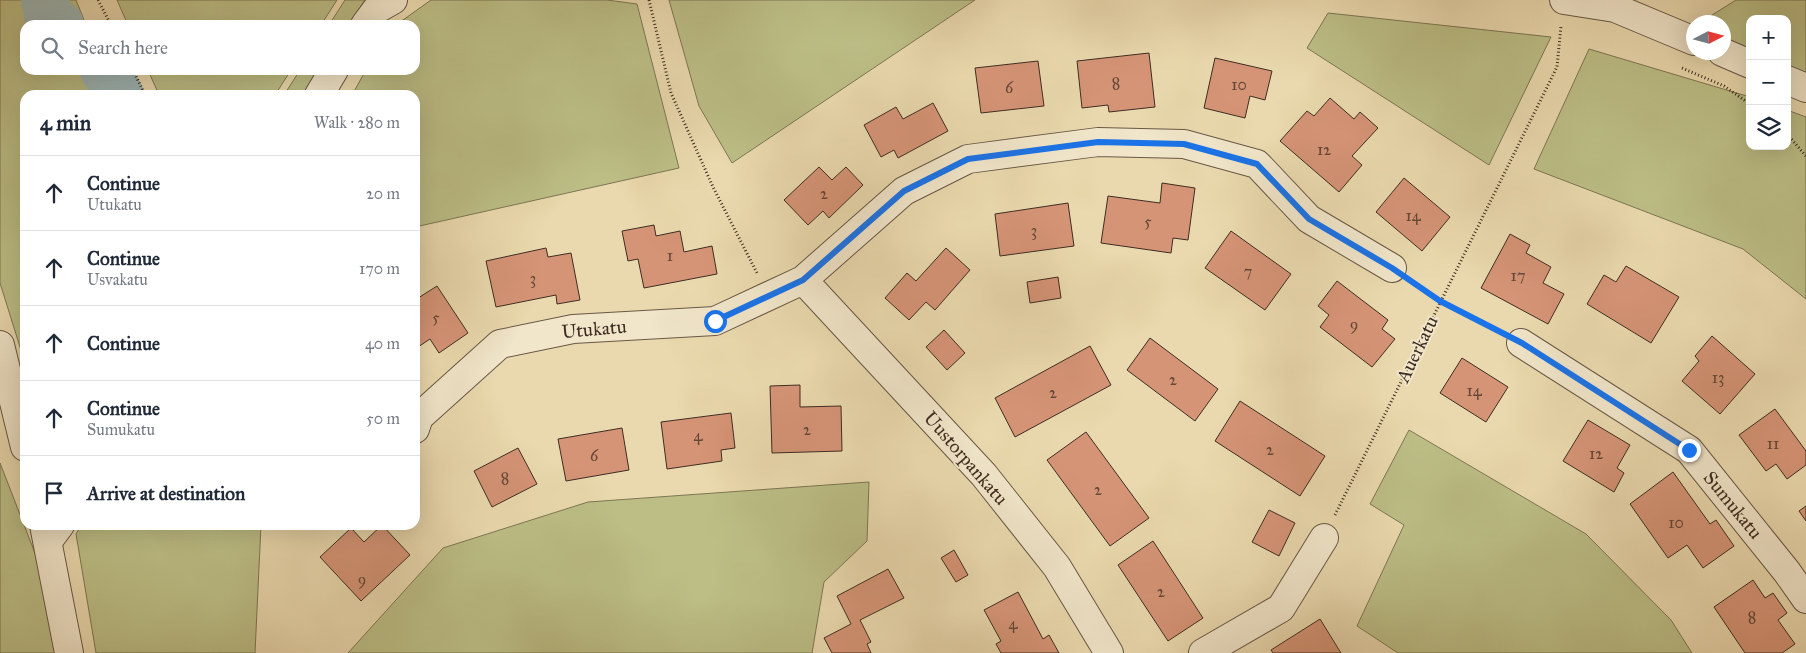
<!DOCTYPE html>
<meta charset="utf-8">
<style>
:root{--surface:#fff;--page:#f6f6f7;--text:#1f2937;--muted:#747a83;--line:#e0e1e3}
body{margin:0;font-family:"IM FELL Great Primer",serif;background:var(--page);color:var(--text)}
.controls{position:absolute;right:15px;top:15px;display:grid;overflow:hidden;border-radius:10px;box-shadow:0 5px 20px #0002}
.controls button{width:45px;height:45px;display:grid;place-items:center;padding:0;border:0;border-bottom:1px solid var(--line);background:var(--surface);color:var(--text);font:25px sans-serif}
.compass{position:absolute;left:1686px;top:15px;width:45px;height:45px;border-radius:50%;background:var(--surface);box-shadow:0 5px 20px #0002;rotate:84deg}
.stop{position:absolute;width:15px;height:15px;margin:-11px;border:4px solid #1a73e8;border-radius:50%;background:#fff}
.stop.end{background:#1a73e8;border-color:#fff;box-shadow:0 1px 5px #0008}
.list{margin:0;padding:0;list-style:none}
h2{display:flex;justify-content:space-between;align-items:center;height:65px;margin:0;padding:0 20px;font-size:21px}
h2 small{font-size:16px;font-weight:400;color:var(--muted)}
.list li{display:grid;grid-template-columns:32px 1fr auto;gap:15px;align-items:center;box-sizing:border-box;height:75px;padding:0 20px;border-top:1px solid var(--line)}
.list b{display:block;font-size:19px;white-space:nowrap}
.list p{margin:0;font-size:16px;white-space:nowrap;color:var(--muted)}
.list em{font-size:16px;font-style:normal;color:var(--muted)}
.icon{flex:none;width:28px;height:28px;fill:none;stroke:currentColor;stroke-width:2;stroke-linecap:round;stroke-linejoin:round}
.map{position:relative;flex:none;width:1806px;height:653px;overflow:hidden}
.search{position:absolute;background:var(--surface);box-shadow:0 5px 20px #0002;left:20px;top:20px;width:400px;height:55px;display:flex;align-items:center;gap:12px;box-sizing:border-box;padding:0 18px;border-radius:15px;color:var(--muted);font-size:19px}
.panel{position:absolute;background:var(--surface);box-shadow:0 5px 20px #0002;left:20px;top:90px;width:400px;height:440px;border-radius:15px}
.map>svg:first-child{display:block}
.green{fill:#bcbe86;stroke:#7d7654}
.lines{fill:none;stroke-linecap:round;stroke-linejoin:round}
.river{stroke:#9eb7b6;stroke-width:48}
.building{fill:#d59476;stroke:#3e2d22}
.minor-casing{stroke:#695845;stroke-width:30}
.tertiary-casing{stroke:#695845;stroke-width:30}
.path{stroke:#3e2d22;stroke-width:3;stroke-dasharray:1 2.5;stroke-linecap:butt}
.minor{stroke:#f1e6ca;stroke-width:28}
.tertiary{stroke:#f1e6ca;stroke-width:28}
.route{stroke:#1a73e8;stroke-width:6}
.labels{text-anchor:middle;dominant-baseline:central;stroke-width:4;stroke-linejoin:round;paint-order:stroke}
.number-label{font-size:16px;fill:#644737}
.street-label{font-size:19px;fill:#3e2d22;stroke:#f1e6ca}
</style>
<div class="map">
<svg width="1806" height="653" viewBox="0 0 1806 653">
<rect width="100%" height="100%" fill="#ead9ae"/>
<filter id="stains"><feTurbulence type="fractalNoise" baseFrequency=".004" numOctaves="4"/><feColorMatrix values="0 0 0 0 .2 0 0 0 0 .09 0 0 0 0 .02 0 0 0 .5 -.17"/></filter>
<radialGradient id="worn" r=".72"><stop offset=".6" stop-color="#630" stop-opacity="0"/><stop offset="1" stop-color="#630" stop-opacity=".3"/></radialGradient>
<path class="green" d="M0,0H76L86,25H25V70H110L124,95H25V363L0,283Z
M117,0H337L321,25H128Z
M345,0H365L348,25H329Z
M431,0H607L637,4L679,168L415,227V95H352L366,70H415V25H396Z
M669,0H975L732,163L699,106Z
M1736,0H1806V76L1787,69V19H1750V53L1724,42V22H1701Z
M1328,13L1551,37L1489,165L1307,48Z
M1589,49L1750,97V146H1787V110L1806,117V299L1743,249L1534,169Z
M148,70H291L275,95H159Z
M300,70H317L306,95H284Z
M1409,430L1586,534L1671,620L1692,653H1398L1357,626L1404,525L1370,504Z
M0,463L40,566L55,653H0Z
M869,482L867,541L824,582L812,653H348L443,548L588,502Z
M82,525H261L255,653H96L76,534Z"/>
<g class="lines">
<path class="river" d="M45,0L48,15L60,25
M104,70L120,95"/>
</g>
<path class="building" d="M1149,53L1155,107L1109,112L1108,105L1082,108L1077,61Z
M1215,58L1272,71L1265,100L1250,96L1245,118L1204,108Z
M1038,61L1044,106L981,113L975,68Z
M1330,98L1354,119L1360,112L1378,128L1352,156L1362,165L1339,192L1280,141L1307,111L1314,116Z
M933,103L948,131L898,158L894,150L881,157L864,125L896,107L903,119Z
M819,167L832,180L846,167L863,185L829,218L823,211L808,225L784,200Z
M1404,178L1450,217L1422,251L1376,212Z
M1162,183L1195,188L1188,240L1173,238L1171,253L1101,243L1108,196L1160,203Z
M1068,203L1074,246L1000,256L995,214Z
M654,225L656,236L680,231L684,252L712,246L717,274L644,288L638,259L628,261L622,231Z
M1231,231L1291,274L1265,310L1205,268Z
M1510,234L1530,245L1526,253L1551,267L1543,283L1564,294L1548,324L1481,288Z
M546,248L548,257L571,253L580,300L557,304L556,295L496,307L486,261Z
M946,248L970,270L935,310L926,302L909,320L885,298L907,273L916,281Z
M1626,266L1679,297L1651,343L1587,304L1604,275L1616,282Z
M1058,277L1061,298L1030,303L1027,282Z
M1337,281L1388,320L1382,329L1395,339L1372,367L1320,327L1329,315L1318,306Z
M437,286L468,333L439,353L430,339L415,349V300Z
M944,330L965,353L947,370L926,347Z
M1712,336L1755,374L1720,414L1682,381L1699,361L1695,356Z
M1150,338L1218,389L1195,421L1127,370Z
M1090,346L1111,385L1015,437L995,398Z
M1462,358L1508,387L1486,422L1440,393Z
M800,385V407L841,406L842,451L772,453L770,386Z
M1240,401L1325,456L1300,496L1215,441Z
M1775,409L1806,451V465L1787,479L1776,464L1766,471L1739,435Z
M731,413L735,448L721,450L722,461L667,469L661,422Z
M1588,420L1630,445L1617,468L1624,473L1614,492L1563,461Z
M622,428L629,470L566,481L558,439Z
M1086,432L1149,518L1110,546L1047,460Z
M518,448L537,484L492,507L474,471Z
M1673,472L1710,524L1716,520L1734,546L1703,568L1687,545L1668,558L1630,504Z
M1806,506V521L1799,511Z
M1269,510L1295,523L1279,556L1252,542Z
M382,525L410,555L361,601L320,557L351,528L364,542Z
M1153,541L1203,618L1168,641L1118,565Z
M954,550L968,575L956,582L941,558Z
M888,569L904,598L860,620L871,642L867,644L871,653H832L824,638L851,624L837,596Z
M1753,580L1765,598L1773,593L1787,613L1778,620L1795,644L1782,653H1745L1714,607Z
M1018,592L1043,639L1049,635L1059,653H1001L996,644L1001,641L984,610Z
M1320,619L1341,653H1273L1271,650Z"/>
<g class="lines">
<defs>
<path id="minor" d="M1564,0L1615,8L1694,41
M365,25L377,9L393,0
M1722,52L1750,64
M1787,80L1806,88
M319,95L334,70
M803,280L984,475L1057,567L1109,653
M1521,343L1689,450L1787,572L1806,599
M415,429L419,417L500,344L573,329L715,321L803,280L904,191L968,159L1098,142L1184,144L1257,164L1309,219L1392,268
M48,541L60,525
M1203,653L1281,608L1324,538"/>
<path id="tertiary" d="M0,345L25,447
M44,525L69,653"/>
</defs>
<use href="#minor" class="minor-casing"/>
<use href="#tertiary" class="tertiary-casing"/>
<path class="path" d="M98,0L111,25
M649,0L671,93L713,187L757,273
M1682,68L1724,86L1750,104
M133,70L145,95
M1787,134L1806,156
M1413,282L1440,301L1499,332
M1335,515L1557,67L1561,26"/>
<use href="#minor" class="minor"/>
<use href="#tertiary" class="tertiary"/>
</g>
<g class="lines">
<path class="route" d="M715,321L803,280L904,191L968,159L1098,142L1184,144L1257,164L1309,219L1392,268L1440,301L1522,343L1689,450"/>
</g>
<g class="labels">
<g class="number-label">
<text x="1116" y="83">8</text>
<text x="1239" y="84">10</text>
<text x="1009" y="87">6</text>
<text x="1324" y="149">12</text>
<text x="824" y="193">2</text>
<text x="1413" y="215">14</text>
<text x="1148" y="221">5</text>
<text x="1034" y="230">3</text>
<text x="670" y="255">1</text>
<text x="1248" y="271">7</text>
<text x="1518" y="275">17</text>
<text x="533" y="278">3</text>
<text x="436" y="317">5</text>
<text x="1354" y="324">9</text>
<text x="1718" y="377">13</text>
<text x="1173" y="379">2</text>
<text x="1474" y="390">14</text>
<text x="1053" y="392">2</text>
<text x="807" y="429">2</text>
<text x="698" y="435">4</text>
<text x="1773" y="443">11</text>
<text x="1270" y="449">2</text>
<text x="1596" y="453">12</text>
<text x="594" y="455">6</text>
<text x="505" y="478">8</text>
<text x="1098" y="489">2</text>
<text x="1676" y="522">10</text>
<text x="362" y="579">9</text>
<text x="1161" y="591">2</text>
<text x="1752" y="617">8</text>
<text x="1013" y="623">4</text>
</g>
<g class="street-label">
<text transform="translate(594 329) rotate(-5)">Utukatu</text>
<text transform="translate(1417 349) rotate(-64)">Auerkatu</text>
<text transform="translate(966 458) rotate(49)">Uustorpankatu</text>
<text transform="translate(1733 505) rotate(51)">Sumukatu</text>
</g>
</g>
<rect width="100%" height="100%" filter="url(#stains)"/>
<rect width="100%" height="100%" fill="url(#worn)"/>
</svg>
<div class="controls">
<button>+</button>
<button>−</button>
<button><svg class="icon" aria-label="layers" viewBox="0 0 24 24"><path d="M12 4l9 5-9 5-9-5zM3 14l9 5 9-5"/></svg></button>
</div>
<svg class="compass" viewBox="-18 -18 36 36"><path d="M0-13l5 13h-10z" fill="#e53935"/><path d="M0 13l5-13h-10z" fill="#747a83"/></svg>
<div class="stop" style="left:715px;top:321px"></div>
<div class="stop end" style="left:1689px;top:450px"></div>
<div class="search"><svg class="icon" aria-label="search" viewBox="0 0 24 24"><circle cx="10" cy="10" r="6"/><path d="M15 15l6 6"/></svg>Search here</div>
<section class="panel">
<h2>4 min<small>Walk · 280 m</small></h2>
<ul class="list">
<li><svg class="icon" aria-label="ahead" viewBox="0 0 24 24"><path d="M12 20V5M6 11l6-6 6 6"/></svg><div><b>Continue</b><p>Utukatu</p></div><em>20 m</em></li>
<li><svg class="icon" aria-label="ahead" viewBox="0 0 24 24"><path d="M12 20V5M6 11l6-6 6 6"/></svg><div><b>Continue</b><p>Usvakatu</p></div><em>170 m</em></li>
<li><svg class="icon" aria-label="ahead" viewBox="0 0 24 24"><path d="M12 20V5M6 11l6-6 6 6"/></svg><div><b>Continue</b></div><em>40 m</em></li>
<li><svg class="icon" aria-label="ahead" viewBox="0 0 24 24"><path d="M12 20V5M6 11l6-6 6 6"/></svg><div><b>Continue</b><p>Sumukatu</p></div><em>50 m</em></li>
<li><svg class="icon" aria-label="arrive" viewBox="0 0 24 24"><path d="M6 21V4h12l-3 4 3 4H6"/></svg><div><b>Arrive at destination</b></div></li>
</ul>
</section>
</div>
